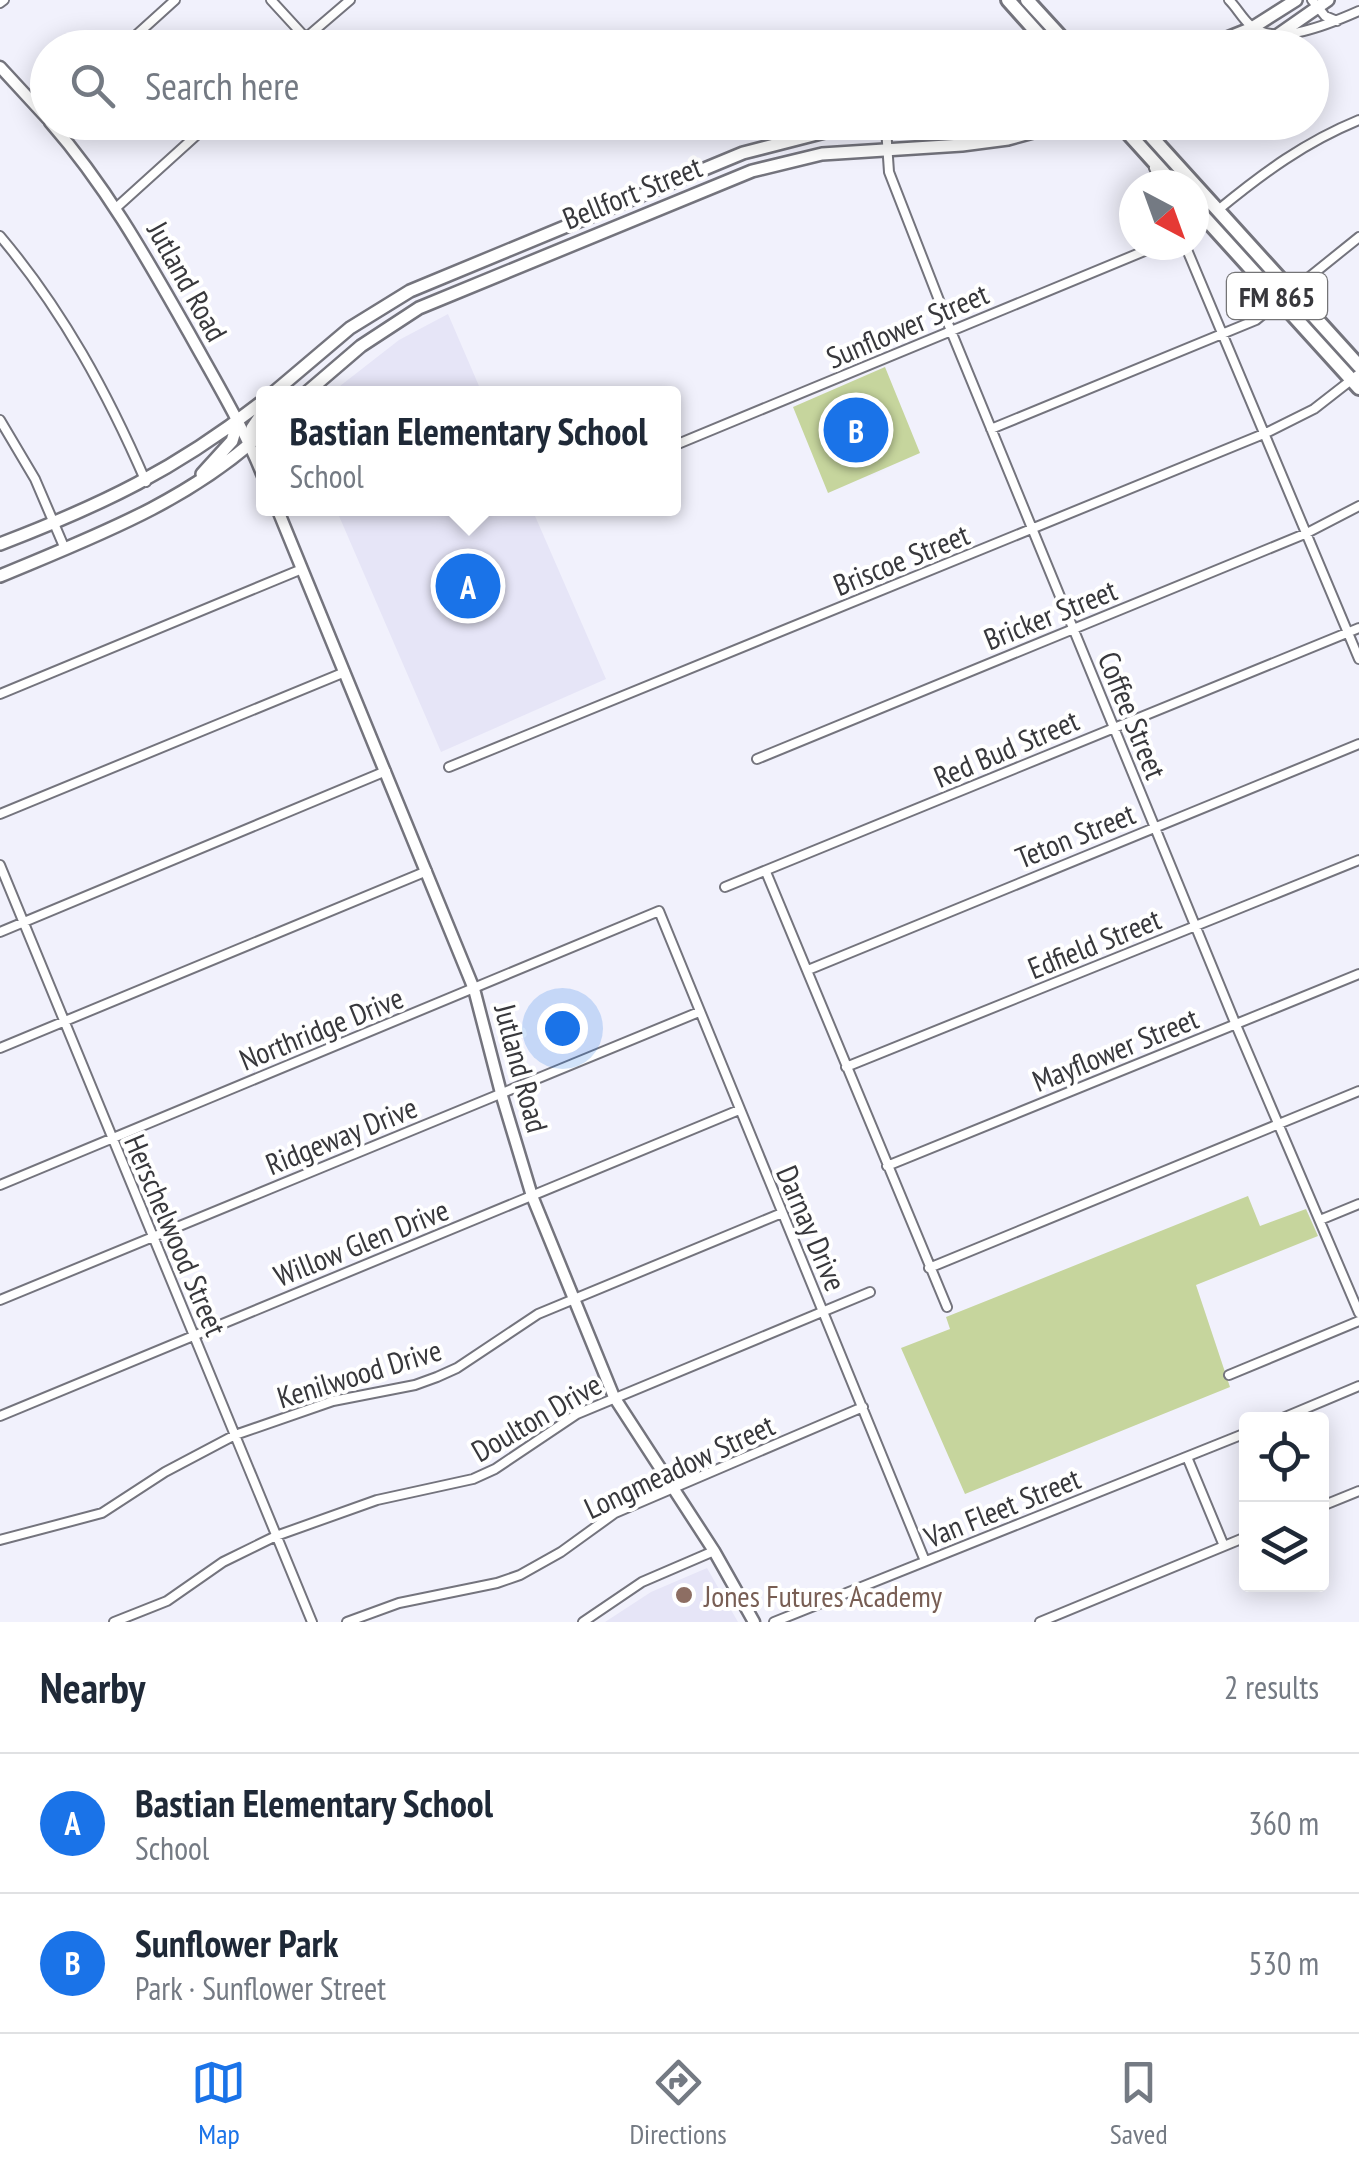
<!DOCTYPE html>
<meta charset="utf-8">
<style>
:root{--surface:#fff;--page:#f6f6f7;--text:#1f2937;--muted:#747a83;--line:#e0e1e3;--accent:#1a73e8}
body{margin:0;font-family:"PT Sans Narrow",sans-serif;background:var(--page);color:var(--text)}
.controls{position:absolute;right:30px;bottom:30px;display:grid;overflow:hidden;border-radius:10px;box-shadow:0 5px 25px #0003}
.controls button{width:90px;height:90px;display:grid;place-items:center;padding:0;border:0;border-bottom:2px solid var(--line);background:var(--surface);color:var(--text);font:50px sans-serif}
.compass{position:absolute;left:1119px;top:170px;width:90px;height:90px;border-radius:50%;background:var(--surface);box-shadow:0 5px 25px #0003;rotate:139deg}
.you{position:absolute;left:562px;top:1028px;width:35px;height:35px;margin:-25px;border:8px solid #fff;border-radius:50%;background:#1a73e8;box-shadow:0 0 0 15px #1a73e833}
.badge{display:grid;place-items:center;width:65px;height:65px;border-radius:50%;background:var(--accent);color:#fff;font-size:32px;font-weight:700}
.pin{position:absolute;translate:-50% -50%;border:5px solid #fff;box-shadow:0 2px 10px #0006}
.popup{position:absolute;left:256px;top:386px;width:425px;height:130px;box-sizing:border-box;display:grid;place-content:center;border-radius:10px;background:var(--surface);filter:drop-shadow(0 2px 8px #0005);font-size:32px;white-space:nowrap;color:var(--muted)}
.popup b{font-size:38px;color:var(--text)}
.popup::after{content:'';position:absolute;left:50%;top:100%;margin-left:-20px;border:20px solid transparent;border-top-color:var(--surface)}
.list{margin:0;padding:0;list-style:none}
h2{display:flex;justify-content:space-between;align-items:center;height:130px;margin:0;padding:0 40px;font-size:42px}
h2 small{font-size:32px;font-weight:400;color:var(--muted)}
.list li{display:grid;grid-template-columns:65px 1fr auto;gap:30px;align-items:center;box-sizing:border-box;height:140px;padding:0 40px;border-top:2px solid var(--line)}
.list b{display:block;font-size:38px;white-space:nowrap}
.list p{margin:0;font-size:32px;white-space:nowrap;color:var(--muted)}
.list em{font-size:32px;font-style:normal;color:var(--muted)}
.icon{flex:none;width:55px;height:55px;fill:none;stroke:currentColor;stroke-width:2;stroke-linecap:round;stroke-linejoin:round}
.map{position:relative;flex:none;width:1359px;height:1622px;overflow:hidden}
.search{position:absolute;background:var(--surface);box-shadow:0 5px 25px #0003;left:30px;right:30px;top:30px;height:110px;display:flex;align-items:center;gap:25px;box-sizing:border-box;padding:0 35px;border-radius:55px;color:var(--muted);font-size:38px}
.sheet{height:410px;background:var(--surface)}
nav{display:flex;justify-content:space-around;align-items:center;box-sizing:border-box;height:140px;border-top:2px solid var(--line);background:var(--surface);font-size:28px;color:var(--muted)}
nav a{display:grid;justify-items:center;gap:5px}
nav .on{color:var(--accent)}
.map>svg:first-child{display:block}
.built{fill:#e6e5f7}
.green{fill:#c6d59d}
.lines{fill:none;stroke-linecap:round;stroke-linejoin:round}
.minor-casing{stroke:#74747d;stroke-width:12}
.tertiary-casing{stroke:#74747d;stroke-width:15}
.secondary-casing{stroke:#74747d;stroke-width:16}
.primary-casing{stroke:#74747d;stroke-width:18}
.minor{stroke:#fff;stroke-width:8}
.tertiary{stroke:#fff;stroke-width:10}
.secondary{stroke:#fff;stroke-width:11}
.primary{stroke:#fff;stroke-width:12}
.education-dot{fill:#8d6e63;stroke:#fff;stroke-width:4}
.labels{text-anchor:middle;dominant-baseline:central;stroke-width:8;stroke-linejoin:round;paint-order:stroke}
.shield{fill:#fff;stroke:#747476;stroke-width:2.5}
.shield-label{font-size:28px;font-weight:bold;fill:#38383c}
.street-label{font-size:30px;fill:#38383c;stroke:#fff}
.education-label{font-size:30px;fill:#785e54;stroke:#fff;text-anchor:start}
</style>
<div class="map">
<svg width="1359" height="1622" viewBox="0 0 1359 1622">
<rect width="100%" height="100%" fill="#f1f1fc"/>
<path class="built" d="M448,314L482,393H331L399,340Z
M336,509H532L606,679L441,752Z
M707,1568L738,1622H605L651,1592Z"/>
<path class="green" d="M885,367L920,453L828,493L793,407Z
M1248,1196L1260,1226L1306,1209L1318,1236L1196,1285L1230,1387L965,1494L901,1348L950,1329L946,1317Z"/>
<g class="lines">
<defs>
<path id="minor" d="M271,0L315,48
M1229,0C1237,8 1242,18 1250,25C1274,48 1332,23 1359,11
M1312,0L1325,16L1337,21
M0,3L4,0
M122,48L175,0
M294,48L350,0
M886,128L889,172L951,331L1236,1025L1359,1313
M1154,168L1161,185
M117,207L211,122
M1218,210C1263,173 1305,142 1359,120
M0,236C63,311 107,392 146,482
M1185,245L1359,659
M0,420L35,479L65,549
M991,429L1256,320L1359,237
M673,446L1159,245
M0,694L302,569
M757,759L1307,533L1359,506
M449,767L1266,433L1314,409L1359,374
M0,814L345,672
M0,865L312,1622
M766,872L947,1307
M725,887L1359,628
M0,932L386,771
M808,970L1359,744
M0,1048L427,871
M846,1067L1359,860
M887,1166L1359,974
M0,1185L659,911L925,1561
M1320,1220L1359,1204
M929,1268L1359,1091
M0,1300L699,1012
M1229,1375L1359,1321
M0,1416L739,1110
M1278,1420L1359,1386
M1187,1457L1224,1546
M1322,1506L1359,1491
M0,1540L102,1513L165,1472L235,1435L333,1401L415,1385L437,1377L457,1368L538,1314L782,1213
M114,1622L167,1601L223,1562L276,1536L377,1500L473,1479L495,1469L577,1414L870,1292
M347,1622L399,1603L497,1583L520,1575L561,1552L615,1513L863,1407
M583,1622L642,1582L714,1551
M774,1622L1246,1433
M1040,1622L1246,1537"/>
<path id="tertiary" d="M0,67L48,119
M50,122C107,187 147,259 189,333C215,380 243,426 263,476
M277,508L474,989L501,1093L532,1196L614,1397L714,1551L754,1622"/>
<path id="secondary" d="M1202,48L1252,28L1296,0
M1252,48L1275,37L1328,0
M272,394L350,328L410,291L743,153L825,132L976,122
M305,394L361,346L419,308L752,171L822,154L962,145L1008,139L1070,122
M250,445L252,428L263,412
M202,474L232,441L238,421
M0,544C102,505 177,469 263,401
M0,576C93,537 188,502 263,432"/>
<path id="primary" d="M1008,0L1051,48
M1027,0L1071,48
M1118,122L1175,185
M1138,122L1359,366
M1194,206L1359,388"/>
</defs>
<use href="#minor" class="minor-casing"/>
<use href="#tertiary" class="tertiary-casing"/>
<use href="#secondary" class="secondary-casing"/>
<use href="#primary" class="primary-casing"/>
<use href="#minor" class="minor"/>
<use href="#tertiary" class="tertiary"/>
<use href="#secondary" class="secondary"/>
<use href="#primary" class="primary"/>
</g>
<circle class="education-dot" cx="684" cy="1595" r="10"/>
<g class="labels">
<rect class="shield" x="1227" y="273" width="100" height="46" rx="8"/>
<g class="shield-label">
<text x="1277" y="296">FM 865</text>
</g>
<g class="street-label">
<text transform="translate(632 192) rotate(-22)">Bellfort Street</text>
<text transform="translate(188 281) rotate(61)">Jutland Road</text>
<text transform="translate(907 325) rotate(-23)">Sunflower Street</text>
<text transform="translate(901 559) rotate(-22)">Briscoe Street</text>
<text transform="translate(1050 614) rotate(-22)">Bricker Street</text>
<text transform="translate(1133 715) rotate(68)">Coffee Street</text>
<text transform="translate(1006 748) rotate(-23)">Red Bud Street</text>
<text transform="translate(1075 835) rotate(-22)">Teton Street</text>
<text transform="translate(1094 943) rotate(-22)">Edfield Street</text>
<text transform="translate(321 1028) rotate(-22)">Northridge Drive</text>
<text transform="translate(1115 1049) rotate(-22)">Mayflower Street</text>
<text transform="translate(522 1068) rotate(75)">Jutland Road</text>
<text transform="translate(341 1135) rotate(-22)">Ridgeway Drive</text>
<text transform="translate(812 1228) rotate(67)">Darnay Drive</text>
<text transform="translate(176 1235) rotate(67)">Herschelwood Street</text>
<text transform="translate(361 1242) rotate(-22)">Willow Glen Drive</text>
<text transform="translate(359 1373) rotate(-17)">Kenilwood Drive</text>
<text transform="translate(536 1417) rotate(-30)">Doulton Drive</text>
<text transform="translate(679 1466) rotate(-25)">Longmeadow Street</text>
<text transform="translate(1002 1507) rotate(-22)">Van Fleet Street</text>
</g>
<g class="education-label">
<text x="704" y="1595">Jones Futures Academy</text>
</g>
</g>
</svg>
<div class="controls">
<button><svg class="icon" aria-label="locate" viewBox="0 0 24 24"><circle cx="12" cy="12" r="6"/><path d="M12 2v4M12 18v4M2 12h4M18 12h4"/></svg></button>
<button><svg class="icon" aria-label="layers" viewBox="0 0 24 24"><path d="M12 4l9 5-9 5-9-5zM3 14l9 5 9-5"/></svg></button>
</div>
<svg class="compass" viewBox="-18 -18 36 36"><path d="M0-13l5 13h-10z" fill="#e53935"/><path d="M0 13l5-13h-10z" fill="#747a83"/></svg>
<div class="you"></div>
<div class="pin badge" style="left:468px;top:586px">A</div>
<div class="popup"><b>Bastian Elementary School</b>School</div>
<div class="pin badge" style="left:856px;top:430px">B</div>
<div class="search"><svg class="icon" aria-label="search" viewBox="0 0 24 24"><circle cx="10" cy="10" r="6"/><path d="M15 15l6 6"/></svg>Search here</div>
</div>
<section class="sheet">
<h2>Nearby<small>2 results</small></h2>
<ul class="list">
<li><span class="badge">A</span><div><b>Bastian Elementary School</b><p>School</p></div><em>360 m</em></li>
<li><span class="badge">B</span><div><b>Sunflower Park</b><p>Park · Sunflower Street</p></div><em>530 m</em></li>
</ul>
</section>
<nav>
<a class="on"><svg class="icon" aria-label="map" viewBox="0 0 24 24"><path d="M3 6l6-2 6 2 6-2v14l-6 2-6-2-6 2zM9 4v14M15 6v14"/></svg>Map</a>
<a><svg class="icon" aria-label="directions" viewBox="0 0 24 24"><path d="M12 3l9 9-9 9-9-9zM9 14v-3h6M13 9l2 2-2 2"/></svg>Directions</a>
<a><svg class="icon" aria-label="saved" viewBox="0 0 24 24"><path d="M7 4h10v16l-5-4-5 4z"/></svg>Saved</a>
</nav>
